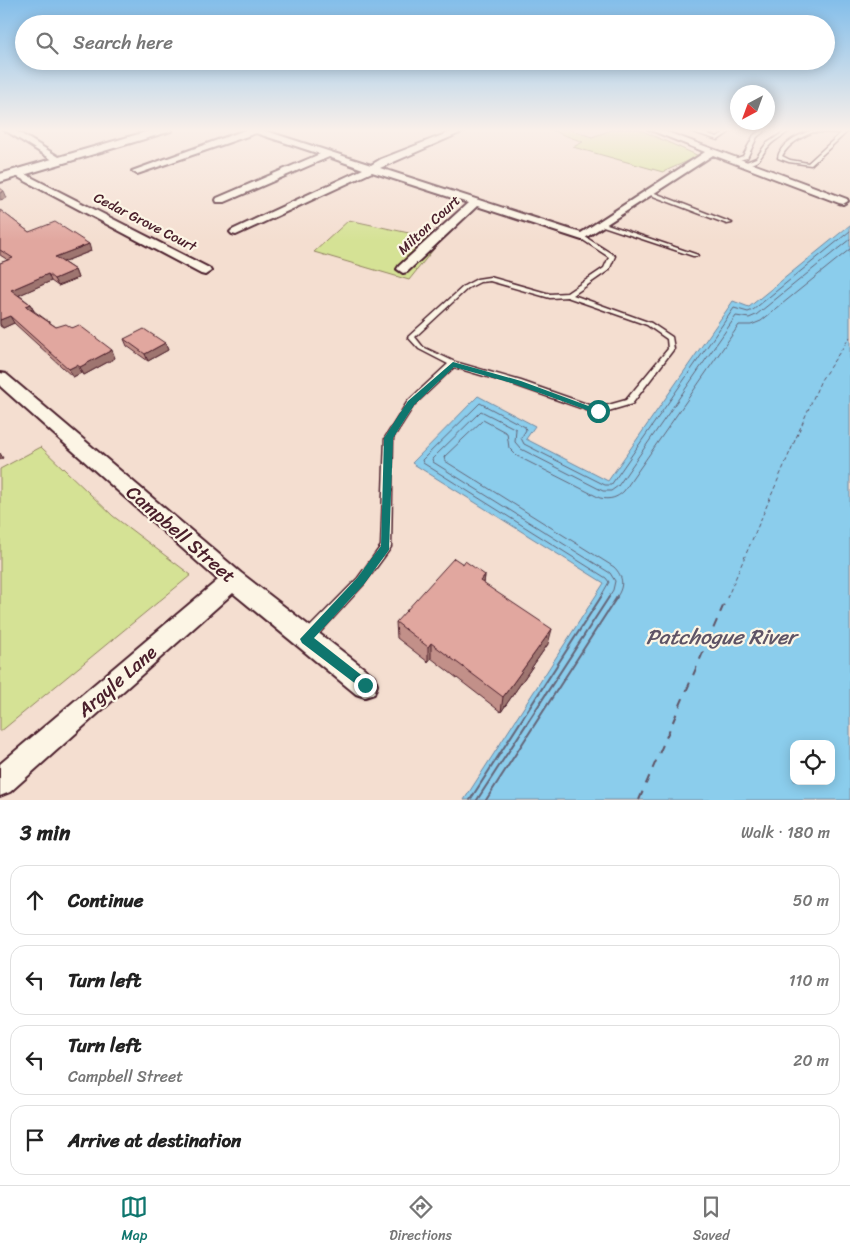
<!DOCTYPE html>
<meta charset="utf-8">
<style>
:root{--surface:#fff;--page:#f6f6f6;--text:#222;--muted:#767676;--line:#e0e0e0;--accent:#0f766e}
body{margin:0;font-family:Sriracha,sans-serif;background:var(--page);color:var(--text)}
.controls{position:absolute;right:15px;bottom:15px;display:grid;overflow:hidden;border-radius:10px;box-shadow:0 2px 12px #0003}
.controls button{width:45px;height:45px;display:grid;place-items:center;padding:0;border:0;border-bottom:1px solid var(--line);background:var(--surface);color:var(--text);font:25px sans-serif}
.compass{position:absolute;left:730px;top:85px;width:45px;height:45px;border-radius:50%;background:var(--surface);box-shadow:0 2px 12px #0003;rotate:221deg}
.stop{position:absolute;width:15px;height:15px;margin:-11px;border:4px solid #0f766e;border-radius:50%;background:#fff}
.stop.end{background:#0f766e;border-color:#fff;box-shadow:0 1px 5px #0008}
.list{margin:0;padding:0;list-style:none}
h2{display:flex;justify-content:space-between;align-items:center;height:65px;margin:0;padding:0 20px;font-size:21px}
h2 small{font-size:16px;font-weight:400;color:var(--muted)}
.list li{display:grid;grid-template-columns:32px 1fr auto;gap:15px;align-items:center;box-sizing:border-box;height:70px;margin:0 10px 10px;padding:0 10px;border:1px solid var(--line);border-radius:15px}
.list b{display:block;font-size:19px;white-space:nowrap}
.list p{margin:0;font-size:16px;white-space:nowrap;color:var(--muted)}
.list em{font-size:16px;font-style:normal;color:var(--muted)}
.icon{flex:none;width:28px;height:28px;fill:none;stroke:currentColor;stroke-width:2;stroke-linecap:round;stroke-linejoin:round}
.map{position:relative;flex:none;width:850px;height:800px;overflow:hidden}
.search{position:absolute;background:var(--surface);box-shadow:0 2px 12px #0003;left:15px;right:15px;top:15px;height:55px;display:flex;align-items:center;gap:12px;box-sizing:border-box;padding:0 18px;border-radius:28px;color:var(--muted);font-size:19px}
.sheet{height:385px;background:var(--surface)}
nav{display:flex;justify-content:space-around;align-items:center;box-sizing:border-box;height:70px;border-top:1px solid var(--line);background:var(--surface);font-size:14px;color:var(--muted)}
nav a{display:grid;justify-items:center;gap:2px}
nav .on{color:var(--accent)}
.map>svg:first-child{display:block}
.green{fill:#d5e295;stroke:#908060}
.water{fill:#8bcdec;stroke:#71879f;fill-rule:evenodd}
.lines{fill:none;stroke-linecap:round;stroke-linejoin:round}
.shore-far1{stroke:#646578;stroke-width:1}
.shore{stroke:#646578;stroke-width:2}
.ferry-far1{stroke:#5e5365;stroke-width:1;stroke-dasharray:4 3;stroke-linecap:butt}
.ferry{stroke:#5e5365;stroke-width:2;stroke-dasharray:9 8;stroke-linecap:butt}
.service-casing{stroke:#4a1f2b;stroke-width:3}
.minor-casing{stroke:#4a1f2b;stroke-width:4}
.tertiary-casing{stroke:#4a1f2b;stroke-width:4}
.service{fill:#fcf5e5;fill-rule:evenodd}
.minor{fill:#fcf5e5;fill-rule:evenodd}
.tertiary{fill:#fcf5e5;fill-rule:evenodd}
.wall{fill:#c29089;stroke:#4a1f2b}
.shaded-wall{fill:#9e756f;stroke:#4a1f2b}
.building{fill:#e1a79f;stroke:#4a1f2b}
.route{fill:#0f766e}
.labels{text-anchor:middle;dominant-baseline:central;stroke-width:4.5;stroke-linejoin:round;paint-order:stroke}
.far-street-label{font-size:14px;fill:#4a1f2b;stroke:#fcf5e5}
.near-street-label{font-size:19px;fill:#4a1f2b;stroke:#fcf5e5}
.near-water-label{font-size:21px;font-style:italic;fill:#5e5365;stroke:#fcf5e5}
</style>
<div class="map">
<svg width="850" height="800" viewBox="0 0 850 800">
<rect width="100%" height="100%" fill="#f4ded0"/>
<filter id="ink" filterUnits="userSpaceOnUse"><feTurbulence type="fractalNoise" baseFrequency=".02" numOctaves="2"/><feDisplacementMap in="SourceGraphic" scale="10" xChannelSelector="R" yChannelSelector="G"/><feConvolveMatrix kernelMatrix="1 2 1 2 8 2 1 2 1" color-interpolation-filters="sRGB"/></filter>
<g filter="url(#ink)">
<path class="green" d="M548,129H568L592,137L614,129H638L699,156L663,172L573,147L583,142Z
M349,220L441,240L409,280L314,252Z
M41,447L113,516L191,575L0,732V469Z"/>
<path class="water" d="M850,225V800H464L604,583L412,463L478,396L535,426L526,439L608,481L733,301L749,307ZM794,744H831V781H794Z"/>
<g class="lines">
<path class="shore-far1" d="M600,598L609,582L606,578L423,463L422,460L480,403L525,427L526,430L521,438L524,444L605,485H611L734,308L748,312L753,310L850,231
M608,598L613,590L615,581L610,573L433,462L432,459L481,411L516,429L515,442L521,449L603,491H611L618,486L736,316L749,318L756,315L850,239
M616,598C624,587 624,577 614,567L445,461L444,457L483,420L507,433L509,448L517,456L600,498C610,500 617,498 624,491L739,325H751L761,321L850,249"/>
<path class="shore" d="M470,800L601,597
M477,800L609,597
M486,800L617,597"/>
<path class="ferry-far1" d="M727,598L821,380L850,337"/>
<path class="ferry" d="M639,800L727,597"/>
<defs>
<path id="service" d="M690,129H695L694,130L717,137L730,129H734L718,140L690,131Z
M763,129H767L757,137L747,158L734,161V159L743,156L754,135Z
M788,129H792C785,135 775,139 769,146C759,156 763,163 744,165V163L756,158L766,144Z
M812,130L845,131L847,132L811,165L789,162L778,158C780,143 799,135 812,130ZM813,132L841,133L808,163L790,160L782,156C788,144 801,137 813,132Z
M648,192H652L732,223L727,224L648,194Z
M600,223H604L698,255L697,256H693L600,225Z
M582,235L615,256L609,270L573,295L651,323L672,337L674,349L673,350L632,404L598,414L515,385L454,367L414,405L393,438L391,547L389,550L364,584L313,640L309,641L305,640L304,636L305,632L358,578L381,546L385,438L408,401L448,364L419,349L408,337L464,286L477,279L490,277L550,294L567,293L604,268L609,257L580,238L579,237ZM490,281L550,298L567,297L647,325L667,339L668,349L626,400L598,408L521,381L455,362L423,347L415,337L468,288L480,282Z"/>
<path id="minor" d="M3,129H13L64,160L62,162H56Z
M248,129H260L371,165L381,159L458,129H469L380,168L581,233L705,152L648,129H659L847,199L848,201L843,204L839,203L713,155L582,240L477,206L407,272L403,273L397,269L399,266L468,203L372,172L236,235L232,234L230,232L232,230L363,169L329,157L225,202H217L216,200L217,198L320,154L256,133L140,173L137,174L132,171Z
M17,170L209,268L211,271L205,275L201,274L14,175L12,173Z
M0,373L6,374L241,573L374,676L377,685L374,694L365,697L356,694L233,593L10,792L0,796V764L218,580L0,386Z"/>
<path id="tertiary" d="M156,129H172L171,131L0,182V174Z"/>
</defs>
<use href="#service" class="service-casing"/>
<use href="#minor" class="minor-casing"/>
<use href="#tertiary" class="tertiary-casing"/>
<use href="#service" class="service"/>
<use href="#minor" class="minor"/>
<use href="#tertiary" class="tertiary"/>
</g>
<path class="wall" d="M0,210L29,232L91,251L63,262L75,270L78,278L58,286L51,281L19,295L30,304L34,311L56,327L72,328L115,358L84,375L81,373L73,377L14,323L3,328L0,326V263L8,260L0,255Z
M124,339L165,343L168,350L148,361L127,346Z
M485,575L484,584L548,644L501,712L431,658L428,662L397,638L396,622Z"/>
<path class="shaded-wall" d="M4,191L7,198L0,200V193Z
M89,244L91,251L58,264L55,257Z
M75,270L78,278L58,286L54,279Z
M48,274L51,281L15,297L11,290Z
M30,304L34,311L25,306Z
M10,316L14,323L3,328L0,324V320Z
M165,343L168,350L148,361L145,354Z
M112,350L115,358L84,375L80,367Z
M77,365L81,373L73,377L69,369Z
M0,453L3,458L0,460Z
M485,575L483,590L480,581Z
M552,629L548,644L501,712L503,697Z
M431,643V658L428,662V647Z"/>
<path class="building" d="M0,188L4,191L0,193Z
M0,210L29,232L55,222L89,244L55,257L75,270L54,279L48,274L11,290L30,304L25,306L56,327L66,324L72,328L79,325L112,350L80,367L77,365L69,369L10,316L0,320V263L13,258L0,250Z
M144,329L165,343L145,354L124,339Z
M454,558L463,564L465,561L485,575L480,581L552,629L503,697L431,643L428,647L396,622Z"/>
</g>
<linearGradient id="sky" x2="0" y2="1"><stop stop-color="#83beea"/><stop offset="0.54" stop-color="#faf0ea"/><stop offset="1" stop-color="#faf0ea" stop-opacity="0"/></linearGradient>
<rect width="850" height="241" fill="url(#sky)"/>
<path class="route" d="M453,362L521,381L602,411L601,413H595L515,384L454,367L414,405L393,438L389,550L364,584L314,638L369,681L371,685L369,690L365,691L302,643L300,639L357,578L381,546L384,438L408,401Z"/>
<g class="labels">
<g class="far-street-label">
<text transform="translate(145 222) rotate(27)">Cedar Grove Court</text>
<text transform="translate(429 225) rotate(-43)">Milton Court</text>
</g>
<g class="near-street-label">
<text transform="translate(181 534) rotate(41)">Campbell Street</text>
<text transform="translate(117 681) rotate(-41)">Argyle Lane</text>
</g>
<g class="near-water-label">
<text x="721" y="637">Patchogue River</text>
</g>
</g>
</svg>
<div class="controls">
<button><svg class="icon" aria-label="locate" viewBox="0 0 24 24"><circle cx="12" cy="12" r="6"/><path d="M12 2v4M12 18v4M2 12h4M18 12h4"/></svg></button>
</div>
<svg class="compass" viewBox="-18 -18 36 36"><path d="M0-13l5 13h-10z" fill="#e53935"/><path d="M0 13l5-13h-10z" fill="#767676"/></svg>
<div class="stop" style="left:598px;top:411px"></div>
<div class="stop end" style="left:365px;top:685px"></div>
<div class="search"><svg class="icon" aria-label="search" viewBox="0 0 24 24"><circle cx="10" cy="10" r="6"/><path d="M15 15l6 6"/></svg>Search here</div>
</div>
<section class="sheet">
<h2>3 min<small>Walk · 180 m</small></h2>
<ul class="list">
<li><svg class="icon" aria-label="ahead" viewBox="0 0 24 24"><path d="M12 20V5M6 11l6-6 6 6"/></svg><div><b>Continue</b></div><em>50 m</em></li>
<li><svg class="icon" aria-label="left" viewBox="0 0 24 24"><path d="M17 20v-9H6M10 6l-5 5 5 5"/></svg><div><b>Turn left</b></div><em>110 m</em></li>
<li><svg class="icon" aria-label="left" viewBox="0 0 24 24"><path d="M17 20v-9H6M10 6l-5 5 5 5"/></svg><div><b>Turn left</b><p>Campbell Street</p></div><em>20 m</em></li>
<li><svg class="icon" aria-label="arrive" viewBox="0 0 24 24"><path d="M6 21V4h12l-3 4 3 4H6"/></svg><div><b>Arrive at destination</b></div></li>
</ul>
</section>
<nav>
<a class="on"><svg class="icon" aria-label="map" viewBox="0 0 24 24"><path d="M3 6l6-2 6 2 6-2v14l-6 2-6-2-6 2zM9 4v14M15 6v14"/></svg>Map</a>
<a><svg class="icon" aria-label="directions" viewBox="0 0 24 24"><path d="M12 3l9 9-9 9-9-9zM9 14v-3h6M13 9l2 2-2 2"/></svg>Directions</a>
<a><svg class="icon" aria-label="saved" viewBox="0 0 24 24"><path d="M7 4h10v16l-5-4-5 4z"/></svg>Saved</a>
</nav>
